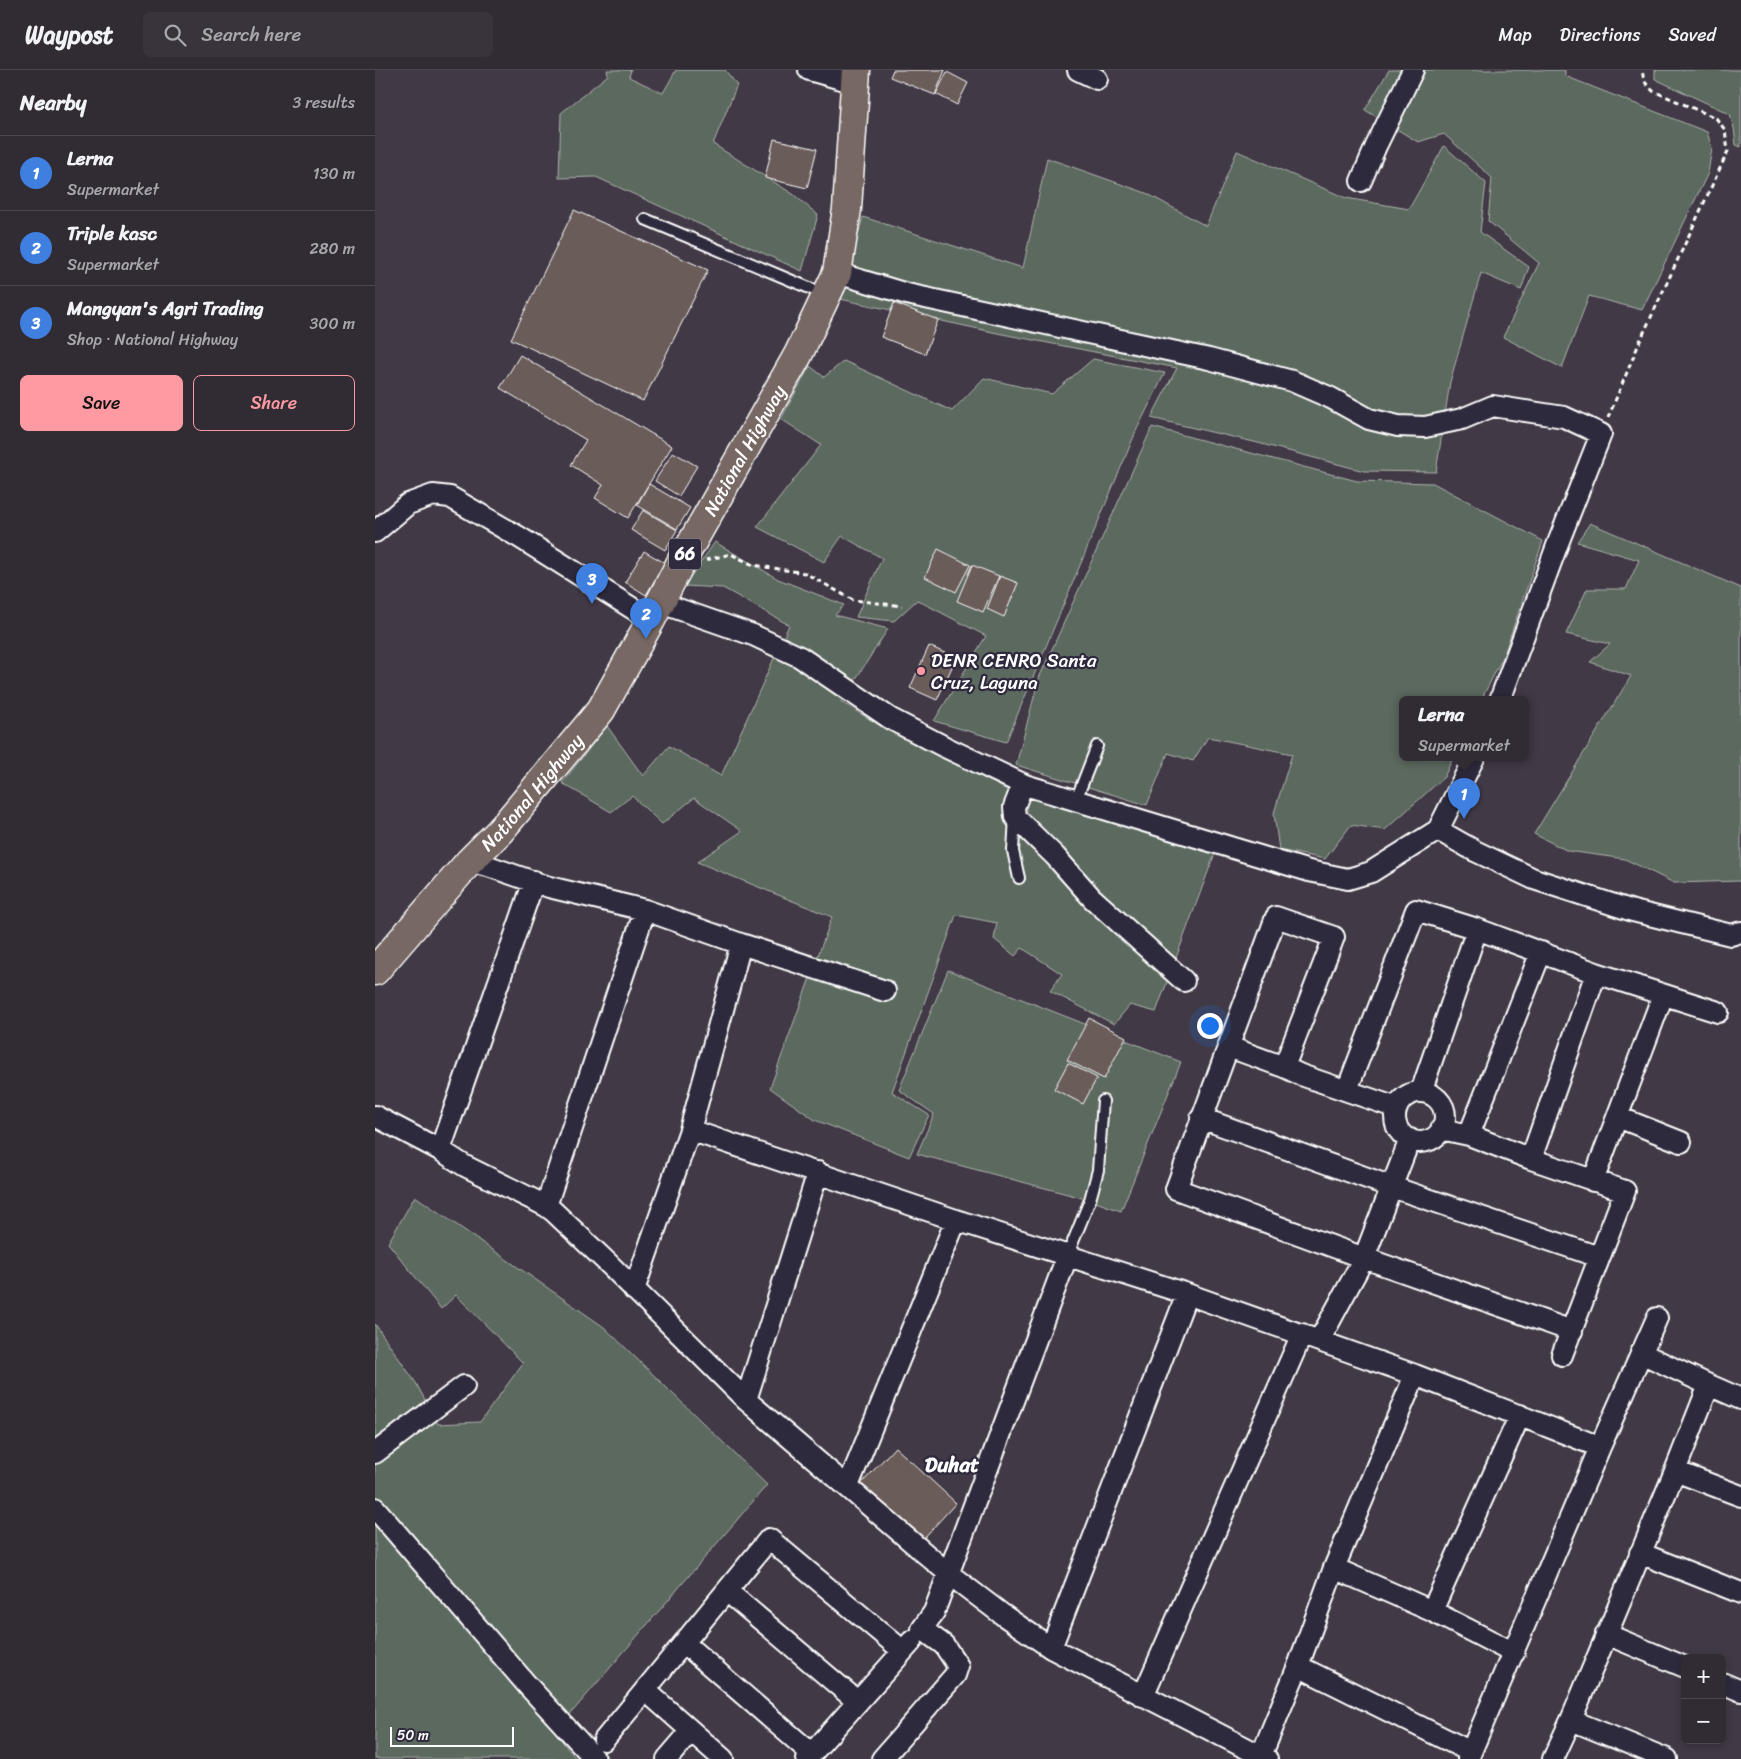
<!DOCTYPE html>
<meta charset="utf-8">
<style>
:root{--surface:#312b34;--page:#39333c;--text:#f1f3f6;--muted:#a8a7ac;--line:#4c474f;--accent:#ff9aa2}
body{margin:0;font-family:Sriracha,sans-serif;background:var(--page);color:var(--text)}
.controls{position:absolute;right:15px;bottom:15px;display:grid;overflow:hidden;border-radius:8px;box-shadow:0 2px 8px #0003}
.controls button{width:45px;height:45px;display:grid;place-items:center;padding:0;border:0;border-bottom:1px solid var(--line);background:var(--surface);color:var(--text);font:25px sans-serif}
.scale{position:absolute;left:15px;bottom:12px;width:124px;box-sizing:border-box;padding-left:5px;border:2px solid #fff;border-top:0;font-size:14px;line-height:18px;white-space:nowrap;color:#fff;-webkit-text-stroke:4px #2f2a3d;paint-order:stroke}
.you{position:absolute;left:834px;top:955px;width:18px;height:18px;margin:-12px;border:4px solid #fff;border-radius:50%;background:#1a73e8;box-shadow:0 0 0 8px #1a73e833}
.badge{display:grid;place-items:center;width:32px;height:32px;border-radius:50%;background:var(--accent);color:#fff;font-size:16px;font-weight:700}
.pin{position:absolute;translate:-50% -41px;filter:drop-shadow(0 1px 2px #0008)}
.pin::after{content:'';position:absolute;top:26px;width:18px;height:15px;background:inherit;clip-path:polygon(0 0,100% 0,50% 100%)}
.popup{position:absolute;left:1024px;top:626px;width:130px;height:65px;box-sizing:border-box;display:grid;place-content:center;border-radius:8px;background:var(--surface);filter:drop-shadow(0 1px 4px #0005);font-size:16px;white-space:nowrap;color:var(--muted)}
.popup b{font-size:19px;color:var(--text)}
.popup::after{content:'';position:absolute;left:50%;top:100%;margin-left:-10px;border:10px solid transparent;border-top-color:var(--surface)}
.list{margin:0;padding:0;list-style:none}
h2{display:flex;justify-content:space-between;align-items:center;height:65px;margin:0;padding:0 20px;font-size:21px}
h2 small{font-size:16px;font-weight:400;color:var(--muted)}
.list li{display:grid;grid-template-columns:32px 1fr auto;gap:15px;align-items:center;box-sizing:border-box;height:75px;padding:0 20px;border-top:1px solid var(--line)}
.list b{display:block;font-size:19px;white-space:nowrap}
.list p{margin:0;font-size:16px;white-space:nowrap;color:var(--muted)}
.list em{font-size:16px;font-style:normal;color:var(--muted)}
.actions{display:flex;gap:10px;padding:15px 20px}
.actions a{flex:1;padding:11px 0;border:1px solid var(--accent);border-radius:8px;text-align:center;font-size:18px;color:var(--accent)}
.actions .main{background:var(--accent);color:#111}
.icon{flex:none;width:28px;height:28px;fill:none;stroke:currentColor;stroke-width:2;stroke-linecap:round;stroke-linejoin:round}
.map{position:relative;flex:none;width:1366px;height:1689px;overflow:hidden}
header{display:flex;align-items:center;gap:30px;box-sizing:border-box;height:70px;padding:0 25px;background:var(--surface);border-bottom:1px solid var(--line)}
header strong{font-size:24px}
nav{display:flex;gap:28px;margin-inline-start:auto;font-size:18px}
.search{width:350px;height:45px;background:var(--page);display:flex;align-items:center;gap:12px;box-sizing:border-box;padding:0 18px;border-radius:8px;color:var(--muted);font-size:19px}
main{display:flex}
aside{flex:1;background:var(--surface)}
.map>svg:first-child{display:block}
.green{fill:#5c695f;stroke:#aeb4af}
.building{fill:#6a5b58;stroke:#fff}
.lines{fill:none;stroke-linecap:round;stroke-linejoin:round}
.lane-casing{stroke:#fff;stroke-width:14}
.street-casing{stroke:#fff;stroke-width:24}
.primary-casing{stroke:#fff;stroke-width:31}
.path{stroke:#fff;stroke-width:3;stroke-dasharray:5 4;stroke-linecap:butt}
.lane{stroke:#2f2a3d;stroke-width:10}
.street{stroke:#2f2a3d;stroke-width:20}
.primary{stroke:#776864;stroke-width:28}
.poi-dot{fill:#ff9aa2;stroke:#2f2a3d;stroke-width:2}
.labels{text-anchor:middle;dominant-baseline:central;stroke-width:4.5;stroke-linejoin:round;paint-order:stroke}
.shield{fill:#2f2a3d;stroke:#c1bfc5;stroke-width:1}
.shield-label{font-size:18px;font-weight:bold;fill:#fff}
.street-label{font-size:19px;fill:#fff;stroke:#2f2a3d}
.poi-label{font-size:19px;fill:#fff;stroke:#2f2a3d;text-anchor:start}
.quarter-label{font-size:21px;font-weight:bold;fill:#fff;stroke:#2f2a3d}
</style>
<header>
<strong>Waypost</strong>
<div class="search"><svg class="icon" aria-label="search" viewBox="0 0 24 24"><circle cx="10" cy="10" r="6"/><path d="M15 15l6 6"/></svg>Search here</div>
<nav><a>Map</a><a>Directions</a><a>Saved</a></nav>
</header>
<main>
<aside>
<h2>Nearby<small>3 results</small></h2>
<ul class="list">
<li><span class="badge" style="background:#3f7fe0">1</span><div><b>Lerna</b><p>Supermarket</p></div><em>130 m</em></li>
<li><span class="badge" style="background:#3f7fe0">2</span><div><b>Triple kasc</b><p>Supermarket</p></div><em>280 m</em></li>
<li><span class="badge" style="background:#3f7fe0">3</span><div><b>Mangyan's Agri Trading</b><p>Shop · National Highway</p></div><em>300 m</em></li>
</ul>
<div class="actions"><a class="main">Save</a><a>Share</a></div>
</aside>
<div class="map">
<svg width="1366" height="1689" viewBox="0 0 1366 1689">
<rect width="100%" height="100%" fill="#413945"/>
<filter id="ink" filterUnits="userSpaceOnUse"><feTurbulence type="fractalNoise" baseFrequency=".02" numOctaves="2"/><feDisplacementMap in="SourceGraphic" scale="10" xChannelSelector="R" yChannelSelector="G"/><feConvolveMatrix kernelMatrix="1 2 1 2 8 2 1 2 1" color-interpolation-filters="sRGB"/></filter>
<g filter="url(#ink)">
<path class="green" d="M232,0H256L254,7L288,23L301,0H350L362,15L338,74L418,124L443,145L427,201L221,107L184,108L186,43L233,5Z
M1014,0H1190V6L1332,62L1337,78L1333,103L1267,240L1214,226L1187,298L1128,267L1164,193L1113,151L1117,108L1069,64L1043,72L990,40Z
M1280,0H1366V77L1361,75L1359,58L1355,44L1280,9Z
M1069,76L1111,113L1105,162L1154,197L1146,220L1106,203L1075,312L1061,402L989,401L879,372L776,348L802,298L627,264L465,229L488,147L648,198L672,88L771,123L831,156L862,81L971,128L1034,139Z
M718,289L790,303L762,359L631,672L559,651L611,566L542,530L519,551L481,547L507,488L467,466L449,492L382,457L446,375L406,349L435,296L449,307L469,291L577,341L609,308L677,324Z
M777,357L982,411L1058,413L1168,471L1128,587L1106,630H1028V688H1078L1069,707L1010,760L976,755L950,789L904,780L899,743L917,684L833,667L818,691L793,683L772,735L641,695L664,608Z
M1215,453L1366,518V817L1365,811L1299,813L1250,789L1193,781L1159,764L1256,606L1215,592L1235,574L1191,564L1212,519H1251L1264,490L1202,472Z
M340,472L403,509L469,535L460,545L513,559L466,632L506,656L632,720L840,783L781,942L755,935L739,954L675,921L687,904L647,878L640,886L619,869L622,853L581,845L517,1022L554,1045L534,1087L440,1050L395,1018L457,847L322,792L367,761L319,728L287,754L257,726L236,742L187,713L232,656L268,706L294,676L346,706L414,555L348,518L309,516Z
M573,900L806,992L746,1141L715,1130L542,1084L559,1044L524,1020Z
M40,1126L229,1257L392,1415L180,1662L201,1689H0V1254L41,1313L63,1354L105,1352L148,1293L81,1225L66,1239L13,1173Z"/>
<path class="building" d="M518,0H570L560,25L515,7Z
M572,2L593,13L582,35L561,24Z
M399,69L442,79L432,118L390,108Z
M199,140L333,200L268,331L136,269Z
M519,233L563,250L550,284L506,267Z
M145,285L297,376L253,448L220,428L228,415L196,395L211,370L125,318Z
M298,382L322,396L304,426L280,411Z
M274,414L315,438L302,459L262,435Z
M268,440L302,460L290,480L256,460Z
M563,479L595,495L581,522L550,507Z
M269,481L290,493L271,525L250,512Z
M597,495L624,506L608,542L582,531Z
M625,506L643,513L629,547L612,539Z
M554,576L581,588L562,630L535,618Z
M714,948L751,967L729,1009L692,990Z
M693,993L722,1008L708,1034L679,1019Z
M520,1377L581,1433L547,1470L486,1414Z"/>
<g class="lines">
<defs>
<path id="lane" d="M270,149L451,225
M701,730L722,676
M640,747L638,781L644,808
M693,1184L715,1130L723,1100L728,1031"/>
<path id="street" d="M434,0L480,13
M703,0L722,9
M986,111L1001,76L1038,0
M462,203L532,224L834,289L917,311L956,328L994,349L1023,356L1050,357L1087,349L1118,336L1189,347L1226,364L1183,473L1125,630
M0,462L33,434L58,425L75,427L144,467L276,550
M286,533L378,565L425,587L516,649L570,677L650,715L934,801L973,809L996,802L1063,760L1099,688
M648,714L639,737L640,747L680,786L717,828L809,911
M1063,760L1100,781L1159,809L1258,841L1356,865L1366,862
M94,792L113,796L174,817L270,840L366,874L510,921
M854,977L909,997L926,1005L1022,1038
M909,997L959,867L901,847L801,1119L989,1188L1197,1261
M972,1020L1041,840L1102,859L1221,903L1343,942
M1046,1022L1102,859
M1020 1047a25 25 0 1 1 50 0a25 25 0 1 1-50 0Z
M0,1046L65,1080L90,1096L171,1136L178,1141L235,1195L371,1330L574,1504L628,1545L676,1578L892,1689
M1243,1047L1306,1072
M826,1048L1017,1117L1224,1187
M1066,1059L1094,1065L1156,1089L1250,1121L1187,1285
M315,1060L581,1150L812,1224L1040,1305L1225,1377
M1094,1065L1166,882
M65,1080L159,811
M1156,1089L1221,903
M1218,1111L1288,925
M171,1136L270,840
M259,1220L315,1060L366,874
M944,1271L989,1188L1035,1069
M1266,1283L1334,1315L1366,1329
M371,1330L443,1102
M0,1383L89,1316
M1300,1401L1366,1426
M473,1416L581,1150
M0,1438L154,1617L220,1689
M1265,1483L1366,1523
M959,1498L1057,1541L1139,1583
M352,1521L483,1632
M1057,1541L1145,1345
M1231,1564L1310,1597
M309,1573L437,1684
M676,1578L812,1224
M923,1596L1096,1682
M1347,1613L1366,1621
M270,1620L348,1689
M768,1626L927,1264
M1196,1650L1292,1689
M229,1670L394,1469L528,1581
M886,1686L923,1596L959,1498L1040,1305
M292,1689L316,1661
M432,1689L537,1571
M507,1689L580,1605L583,1596L569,1575L547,1559L559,1542L693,1184
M1093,1689L1225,1377L1282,1248
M1178,1689L1196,1650L1300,1401L1334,1315"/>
<g id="primary">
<path id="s1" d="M0,901L94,792L125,761L226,640L276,550L306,492L423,285L462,203L472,139L481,0"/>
</g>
</defs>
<use href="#lane" class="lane-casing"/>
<use href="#street" class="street-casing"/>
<use href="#primary" class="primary-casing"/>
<path class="path" d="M1233,348L1265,271L1353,81L1350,60L1341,48L1278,21L1269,11L1267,0
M331,490L356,484L378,495L430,503L478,530L527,536"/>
<use href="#lane" class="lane"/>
<use href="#street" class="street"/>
<use href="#primary" class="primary"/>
</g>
</g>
<circle class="poi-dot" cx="546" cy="601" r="5"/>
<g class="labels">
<rect class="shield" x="294" y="468.5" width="32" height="31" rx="4"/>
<g class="shield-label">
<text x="310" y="484">66</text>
</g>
<g class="street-label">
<text stroke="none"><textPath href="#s1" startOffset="642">National Highway</textPath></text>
<text stroke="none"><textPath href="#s1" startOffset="238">National Highway</textPath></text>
</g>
<g class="poi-label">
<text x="556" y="590">DENR CENRO Santa<tspan x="556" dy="22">Cruz, Laguna</tspan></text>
</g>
<g class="quarter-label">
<text x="577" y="1395">Duhat</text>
</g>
</g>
</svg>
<div class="controls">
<button>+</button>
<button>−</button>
</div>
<div class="scale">50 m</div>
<div class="you"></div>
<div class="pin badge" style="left:1089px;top:749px;background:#3f7fe0">1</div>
<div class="popup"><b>Lerna</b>Supermarket</div>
<div class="pin badge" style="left:271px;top:569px;background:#3f7fe0">2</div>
<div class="pin badge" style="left:217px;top:534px;background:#3f7fe0">3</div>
</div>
</main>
